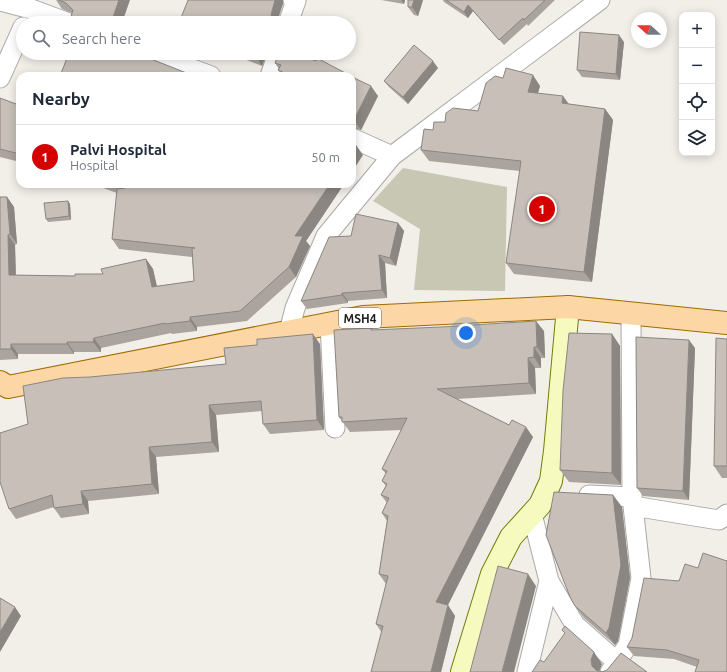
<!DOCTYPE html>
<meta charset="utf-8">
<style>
:root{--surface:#fff;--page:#f2f2f3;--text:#1f2937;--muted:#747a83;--line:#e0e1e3;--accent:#d40000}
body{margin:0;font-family:Ubuntu,sans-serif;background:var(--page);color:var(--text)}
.controls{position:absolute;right:12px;top:12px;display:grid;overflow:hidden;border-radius:8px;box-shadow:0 2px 10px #0003}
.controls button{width:36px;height:36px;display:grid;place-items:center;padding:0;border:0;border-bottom:1px solid var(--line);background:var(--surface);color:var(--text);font:20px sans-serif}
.compass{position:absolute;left:631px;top:12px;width:36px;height:36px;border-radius:50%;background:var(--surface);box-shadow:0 2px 10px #0003;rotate:291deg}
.you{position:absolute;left:466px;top:333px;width:14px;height:14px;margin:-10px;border:3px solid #fff;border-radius:50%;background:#1a73e8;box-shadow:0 0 0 6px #1a73e833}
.badge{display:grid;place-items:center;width:26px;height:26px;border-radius:50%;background:var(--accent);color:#fff;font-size:13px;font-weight:700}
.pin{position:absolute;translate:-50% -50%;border:2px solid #fff;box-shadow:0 1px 4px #0006}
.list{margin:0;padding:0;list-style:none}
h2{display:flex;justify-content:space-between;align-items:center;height:52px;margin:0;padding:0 16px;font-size:17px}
h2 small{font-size:13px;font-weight:400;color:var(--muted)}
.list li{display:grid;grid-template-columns:26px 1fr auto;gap:12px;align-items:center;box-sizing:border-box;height:64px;padding:0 16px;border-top:1px solid var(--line)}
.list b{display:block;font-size:15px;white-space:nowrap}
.list p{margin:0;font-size:13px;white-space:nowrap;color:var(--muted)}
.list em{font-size:13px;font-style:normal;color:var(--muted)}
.icon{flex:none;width:22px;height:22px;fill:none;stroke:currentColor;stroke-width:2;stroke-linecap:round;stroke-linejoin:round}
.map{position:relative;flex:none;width:727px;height:672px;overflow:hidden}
.search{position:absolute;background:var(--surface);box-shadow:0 2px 10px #0003;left:16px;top:16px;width:340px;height:44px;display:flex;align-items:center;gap:10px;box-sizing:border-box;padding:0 14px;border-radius:22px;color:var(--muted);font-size:15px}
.panel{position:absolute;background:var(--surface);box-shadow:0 2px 10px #0003;left:16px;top:72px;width:340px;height:116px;border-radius:12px}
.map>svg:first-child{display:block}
.construction{fill:#c7c7b4}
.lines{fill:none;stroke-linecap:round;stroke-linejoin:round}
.street-casing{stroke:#a9a9a9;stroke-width:21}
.secondary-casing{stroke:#707d05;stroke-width:24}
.primary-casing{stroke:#a06b00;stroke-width:24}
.street{stroke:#fff;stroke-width:19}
.secondary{stroke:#f7fabf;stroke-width:22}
.primary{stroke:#fcd6a4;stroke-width:22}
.wall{fill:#aba49e}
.shaded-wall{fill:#8b8681}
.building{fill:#c7bfb8;stroke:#8b8681}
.labels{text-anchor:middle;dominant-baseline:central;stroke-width:3.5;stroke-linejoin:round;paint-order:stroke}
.shield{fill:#fff;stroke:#646464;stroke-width:1}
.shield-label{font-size:12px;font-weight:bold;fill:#222}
</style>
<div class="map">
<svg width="727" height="672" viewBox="0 0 727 672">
<rect width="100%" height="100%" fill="#f2efe9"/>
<path class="construction" d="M403,168L507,187L505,291L414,290L420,229L373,201Z"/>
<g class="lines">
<defs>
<path id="street" d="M0,1L31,9L69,23
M288,23L296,1L293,0
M150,53L211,76
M270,76L278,53
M0,78L23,27
M352,138L392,156L600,0
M330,324L335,428
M289,332L295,308L326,236L392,156
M589,495L632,497L631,314
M633,506L719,520L727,514
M549,581L575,625L617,662
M527,672L549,581L532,514
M610,672L628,645L641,578L632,497"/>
<path id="secondary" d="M462,672L492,574L511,537L540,505L551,481L555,451L568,307"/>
<path id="primary" d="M0,382L8,387L363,317L568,307L727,323"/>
</defs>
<use href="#street" class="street-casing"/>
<use href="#secondary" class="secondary-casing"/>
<use href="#primary" class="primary-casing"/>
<use href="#street" class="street"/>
<use href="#secondary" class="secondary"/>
<use href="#primary" class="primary"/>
</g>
<path class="wall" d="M56,0H130L72,13L62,9Z
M381,0H405L404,4Z
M408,0H423L418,16L414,15L408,7Z
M443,0H555L528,26L527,24L504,45L473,11L468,18L444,2Z
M624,42L620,80L582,77L577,70Z
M229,53H267L262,66Z
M316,61L351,76H283L278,70L279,69L275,63Z
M438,68L408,104L389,87L384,81Z
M352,77L378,96L361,130L352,128Z
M503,78L540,86L538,93L569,104L605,109L613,120L592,282L514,274L506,263L520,171L429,161L421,150L433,130L445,122L478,111Z
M0,98L16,104L20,100V162L0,157Z
M92,184H344L306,241L310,246L296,277L247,321L197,327V331L172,334L171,333L101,348V352H74V354H18V359L0,360V197H7L14,207L17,244L15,245L16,275L75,276L103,274L146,259L153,269L157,286L194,281L192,257L119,249L112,239L117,193Z
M68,201L70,204L71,220L48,222L46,219Z
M398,223L404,231L396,266L385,263L387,298L348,301V303L307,309L301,301L351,236Z
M371,328L373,330L544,331L545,358H541V368H535L536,394L457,399L533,437L447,605L455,616L441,672H371L382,633L376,624L386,584L379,574L387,521L382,513L387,503L381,495L386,486L382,481L386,474L382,469L402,430L350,432L339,417Z
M612,334L620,346L621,485L569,482L560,470Z
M727,339V478H722L714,466Z
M320,344L324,430L270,434L263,424L262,411L216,415L219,452L156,457L159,494L88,501L89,514L61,518L54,508V507L16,519L9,509L28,424L90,377L226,364Z
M695,348L689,500L643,496L637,488Z
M613,495L622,507L630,578L618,641L615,645L584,618L575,606Z
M698,568L727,672L697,667L674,659L634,656L627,647L679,581Z"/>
<path class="shaded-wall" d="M119,0H130L122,23H111Z
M275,0H283V4L278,19V23H269L272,11Z
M401,0H405L404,4Z
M414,0H423L418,16L412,7Z
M468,5L473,11L468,18L464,12Z
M619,35L624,42L620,80L616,74Z
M257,53H267L262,66L256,57Z
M433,61L438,68L408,104L403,97Z
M533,75L540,86L535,102L528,92Z
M371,86L378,96L361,130L354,120Z
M563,96L571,107L562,103Z
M605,109L613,120L592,282L584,272Z
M356,145L363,155L352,172V152Z
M330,184H344L306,241L310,246L296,277L289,267L295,236Z
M7,197L14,207L17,244L10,234Z
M68,201L70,204L71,220L69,216Z
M398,223L404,231L396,266L390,258Z
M8,235L15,245L16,285L9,275Z
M379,255L385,263L387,298L382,290Z
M146,259L153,269L159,297L152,287Z
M342,293L348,301V303L342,295Z
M190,317L197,327V331L190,321Z
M536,321L544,331L545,358L537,347Z
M313,334L320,344L324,430L317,420Z
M612,334L620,346L621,485L612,473Z
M94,338L101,348V352L93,342Z
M689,340L695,348L689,500L683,491Z
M67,342L74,352V354L67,344Z
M11,344L18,354V359L11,349Z
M534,347L541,358V368L534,357Z
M528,358L535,368L536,394L529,383Z
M209,405L216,415L219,452L212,442Z
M526,427L533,437L444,613L436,602Z
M149,447L156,457L159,494L152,484Z
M81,491L88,501L89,514L83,504Z
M613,495L622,507L630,578L618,641L615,645L606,633Z
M528,574L536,586L514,672H502Z
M448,605L455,616L441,672H431Z
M15,607L21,616L0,652V632Z
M594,652L602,664L599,672H597L592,666L591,660Z"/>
<path class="building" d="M59,0H119L111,23H69L73,10L66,3Z
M188,0H275L272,11L271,17L269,23H179Z
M408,0H414L412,7H408Z
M446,0H545L524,20L523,18L499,40L468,5L464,12Z
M580,32L619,35L616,74L577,70Z
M414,45L433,61L403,97L384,81Z
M69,53H136L194,76H60Z
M246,53H257L256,57Z
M279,53H298L316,61L317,58L351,76H291L278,70L281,65L275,63Z
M506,68L533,75L528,92L563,96L562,103L605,109L584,272L506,263L521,161L421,150L424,129L433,130L434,122H445L446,113L453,108L478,111L486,83L495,76L503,78Z
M352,77L371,86L354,120L352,119Z
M0,98L16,104L18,99L20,100V154L0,149Z
M352,143L356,145L352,152Z
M113,184H330L295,236H303L289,267L240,311L190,317V321L165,324V323L94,338L93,342H67V344H11V349H0V197H7L10,234L8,235L9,275L75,276V274H103L101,269L146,259L152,287L194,281L192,248H195L112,239L117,189L125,188Z
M68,201L69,216L46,219L44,203Z
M356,214L398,223L390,258L379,255L382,290L342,293V295L301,301L329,237L351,236Z
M536,321L537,347H534V357L528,358L529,383L437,389L509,425L512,420L526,427L436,602L448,605L431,672H371L383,626L376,624L388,576L379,574L388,516L382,513L389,498L381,495L387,484L382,481L387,471L382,469L407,418L342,422V417H339L334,330L371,328V330L441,327Z
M569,333L612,334V473L560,470L563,391Z
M313,334L317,420L263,424L261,401L209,405L212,442L149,447L152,484L81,491L83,504L54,508L52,495L9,509L0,482V433L28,424L23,386L63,378L90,377L226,364L224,348L257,345V339H261Z
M636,337L689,340L683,491L637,488Z
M716,338L727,339V466H714Z
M554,492L613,495L621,565L609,628L606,633L575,606L570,597L546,535Z
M703,553L727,561V672H695L699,660L667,650L627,647L632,638L644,578L679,581L685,564L698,568Z
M498,566L528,574L502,672H470Z
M0,598L15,607L0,632Z
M565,626L594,652L591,660L592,666L596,670L602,672L607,670L621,653L647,672H532L540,660L544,662L565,633L562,630Z"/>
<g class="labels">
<rect class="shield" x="339" y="308" width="42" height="20" rx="3"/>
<g class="shield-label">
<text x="360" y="318">MSH4</text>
</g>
</g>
</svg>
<div class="controls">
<button>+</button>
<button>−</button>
<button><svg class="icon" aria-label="locate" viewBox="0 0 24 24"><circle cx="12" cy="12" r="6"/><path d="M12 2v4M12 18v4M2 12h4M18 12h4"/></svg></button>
<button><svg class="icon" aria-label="layers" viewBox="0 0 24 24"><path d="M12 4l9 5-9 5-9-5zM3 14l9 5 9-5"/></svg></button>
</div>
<svg class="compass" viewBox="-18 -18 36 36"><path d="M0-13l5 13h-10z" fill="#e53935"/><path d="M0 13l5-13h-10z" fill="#747a83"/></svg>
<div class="you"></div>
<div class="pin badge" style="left:542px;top:209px">1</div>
<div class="search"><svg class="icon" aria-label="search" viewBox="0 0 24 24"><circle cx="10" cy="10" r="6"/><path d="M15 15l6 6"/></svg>Search here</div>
<section class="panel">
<h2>Nearby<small></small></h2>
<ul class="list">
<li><span class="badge">1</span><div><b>Palvi Hospital</b><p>Hospital</p></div><em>50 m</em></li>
</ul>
</section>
</div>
